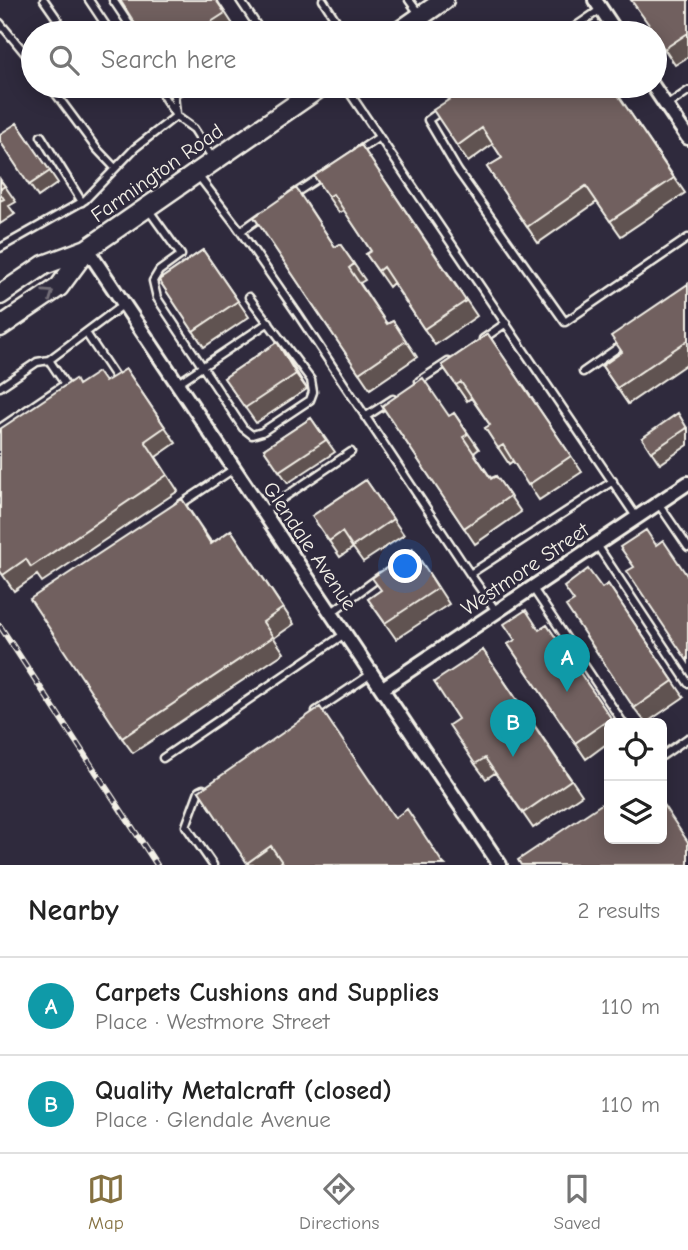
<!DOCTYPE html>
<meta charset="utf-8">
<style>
:root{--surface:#fff;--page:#f2f2f2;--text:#222;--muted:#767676;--line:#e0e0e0;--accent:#857141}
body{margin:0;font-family:"Comic Neue",sans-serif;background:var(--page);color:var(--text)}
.controls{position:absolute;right:21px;bottom:21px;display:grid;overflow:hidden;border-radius:10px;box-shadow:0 4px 18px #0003}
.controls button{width:63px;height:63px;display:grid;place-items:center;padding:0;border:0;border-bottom:2px solid var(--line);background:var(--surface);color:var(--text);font:35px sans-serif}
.you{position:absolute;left:406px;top:567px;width:24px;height:24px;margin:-18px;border:5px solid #fff;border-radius:50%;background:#1a73e8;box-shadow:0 0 0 10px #1a73e833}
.badge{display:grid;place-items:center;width:46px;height:46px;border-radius:50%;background:var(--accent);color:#fff;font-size:23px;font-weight:700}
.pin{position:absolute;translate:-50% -58px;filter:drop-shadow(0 2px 4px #0008)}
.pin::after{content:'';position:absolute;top:37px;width:24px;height:21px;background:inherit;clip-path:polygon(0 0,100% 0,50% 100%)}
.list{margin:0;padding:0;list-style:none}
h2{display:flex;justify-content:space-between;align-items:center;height:91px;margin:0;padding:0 28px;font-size:30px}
h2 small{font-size:23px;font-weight:400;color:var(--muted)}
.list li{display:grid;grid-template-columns:46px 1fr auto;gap:21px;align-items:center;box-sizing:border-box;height:98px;padding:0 28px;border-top:2px solid var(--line)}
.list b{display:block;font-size:26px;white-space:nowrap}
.list p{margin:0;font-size:23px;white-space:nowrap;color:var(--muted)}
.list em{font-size:23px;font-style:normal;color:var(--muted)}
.icon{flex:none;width:38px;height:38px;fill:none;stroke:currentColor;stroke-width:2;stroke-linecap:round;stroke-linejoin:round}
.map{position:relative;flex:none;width:688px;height:865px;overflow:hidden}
.search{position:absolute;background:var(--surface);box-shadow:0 4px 18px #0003;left:21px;right:21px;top:21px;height:77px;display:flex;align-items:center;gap:18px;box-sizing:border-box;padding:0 24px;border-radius:38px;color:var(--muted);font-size:26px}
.sheet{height:287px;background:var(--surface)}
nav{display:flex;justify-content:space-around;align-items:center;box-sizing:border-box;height:98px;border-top:2px solid var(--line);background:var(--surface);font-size:19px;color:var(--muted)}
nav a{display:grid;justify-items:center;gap:4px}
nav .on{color:var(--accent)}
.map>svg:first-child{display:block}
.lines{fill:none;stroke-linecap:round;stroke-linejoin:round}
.service-casing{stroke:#f4f1e8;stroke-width:11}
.minor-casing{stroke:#f4f1e8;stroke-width:18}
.secondary-casing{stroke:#f4f1e8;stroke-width:23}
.service{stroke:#2f2a3d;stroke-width:6}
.minor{stroke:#2f2a3d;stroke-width:12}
.secondary{stroke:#2f2a3d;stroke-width:18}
.rail-casing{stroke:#f4f1e8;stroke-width:6}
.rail{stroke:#2f2a3d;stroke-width:3.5;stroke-dasharray:10;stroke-linecap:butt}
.wall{fill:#615351;stroke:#f4f1e8;stroke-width:2}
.shaded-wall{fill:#4f4342;stroke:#f4f1e8;stroke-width:2}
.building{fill:#71605e;stroke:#f4f1e8;stroke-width:2}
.oneway{stroke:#747079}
.labels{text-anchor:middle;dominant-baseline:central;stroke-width:5;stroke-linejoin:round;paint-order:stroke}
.street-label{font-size:21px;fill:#f4f1e8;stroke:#2f2a3d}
</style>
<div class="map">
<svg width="688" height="865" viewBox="0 0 688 865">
<rect width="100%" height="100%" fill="#2f2a3d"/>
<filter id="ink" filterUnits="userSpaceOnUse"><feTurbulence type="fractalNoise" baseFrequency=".0143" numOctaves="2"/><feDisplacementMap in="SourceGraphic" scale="14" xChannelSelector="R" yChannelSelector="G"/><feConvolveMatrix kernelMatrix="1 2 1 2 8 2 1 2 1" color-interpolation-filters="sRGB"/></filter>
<g filter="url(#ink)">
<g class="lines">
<defs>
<path id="service" d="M44,0L67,33
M89,0L111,33
M113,0L135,33
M240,0L262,33
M323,0L344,33
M409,0L420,15
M0,23L33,63
M566,33L601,9
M50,86L96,148L115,168
M103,86H108
M157,86L176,116
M169,86L174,94L176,114
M345,86L637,518
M174,94L187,86
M666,106L688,91
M442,110L428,120L458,171L565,322L688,238
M41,136L82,202
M358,151L379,137
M197,174L236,225L299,316L470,574
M291,196L323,175
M148,209L181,255L159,271L153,281L157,298L243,428L252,435L262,432L310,400L313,392L311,380L249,297
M241,231L262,216
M0,248L85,200L135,148L176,116L194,129L213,159
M86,333L118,381
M483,339L506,323
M583,372L626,342
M419,381L448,362
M178,383L269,322
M0,387L37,362L49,360
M365,417L393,399
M0,428L65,384L49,360L124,304
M658,503L688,547
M178,506L235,468
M264,511L351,452
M597,545L688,683
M532,587L623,723
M496,611L470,574L613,481
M332,612L381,576
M316,711L371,674
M662,756L688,738
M163,758L346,633
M203,789L199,791L186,826L213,865
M608,792L609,791"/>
<path id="minor" d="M595,0L617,33
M653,86L688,138
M87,249L500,865
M383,688L688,483"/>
<path id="secondary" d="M397,33L444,0
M0,295L44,265L87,249L322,86
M0,327L59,287L87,249"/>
</defs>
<use href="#service" class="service-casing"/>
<use href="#minor" class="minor-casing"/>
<use href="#secondary" class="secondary-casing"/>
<use href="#service" class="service"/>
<use href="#minor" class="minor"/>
<use href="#secondary" class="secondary"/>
<defs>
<path id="rail" d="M0,626L157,865"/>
</defs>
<use href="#rail" class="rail-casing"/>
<use href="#rail" class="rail"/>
</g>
<path class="wall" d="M217,0L236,29L229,33H141Z
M688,0V57L675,65L655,35Z
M612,86L685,193L621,236L597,202L538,243L487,167L502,158L493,144L468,162L457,146L498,94Z
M17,123L58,183L38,197L0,141Z
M361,145L477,316L435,345L393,283L389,287L366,254L371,251L344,210L339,213L314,176Z
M0,179L16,202L9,206L15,214L0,224Z
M307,204L335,247L340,244L365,280L360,283L387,324L393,321L417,357L370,389L254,217Z
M203,250L249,317L204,347L159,280Z
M688,284V363L628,404L602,366L622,352Z
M488,334L582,472L539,500L513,461L509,464L485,428L490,425L471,398L467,401L442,365Z
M277,342L307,389L256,423L224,378Z
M126,369L176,443L156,457L178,491L42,582L37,575L14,591L0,571L78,385L106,382Z
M382,406L450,416L454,413L479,449L474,453L491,478L496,476L521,512L475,544Z
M311,418L335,452L288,483L264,449Z
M688,428V445L660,464L642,438Z
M366,480L404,535L363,562L353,548L340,557L312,516Z
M182,499L212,543L231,530L294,624L274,638L284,653L133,753L122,738Z
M413,549L449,604L396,639L368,599L381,590Z
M608,584L684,697L646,723L634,708L602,588Z
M547,625L614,723H609V742L586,759L508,644L539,630Z
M483,650L582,795L533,828L495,773L486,779L475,764L458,719Z
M199,791L395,818L445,865L282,862L278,865H249Z"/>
<path class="shaded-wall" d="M277,342L288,358L307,389L296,374Z"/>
<path class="building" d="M120,0H216L225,13L194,33H141Z
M631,0H688V33L664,49L655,33Z
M470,86H492L498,94L511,86H612L674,178L610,221L586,186L527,227L487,167L502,158L482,128L457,146L433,110Z
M17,123L50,171L29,185L0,141V134Z
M361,145L466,301L424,329L383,267L378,271L366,254L371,251L333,194L328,197L314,176Z
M0,180L5,186L0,189Z
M296,188L335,247L340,244L354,264L349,268L387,324L393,321L406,341L359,373L254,217Z
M0,193L4,199L0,201Z
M203,250L238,301L193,331L159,280Z
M688,284V340L617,388L602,366L622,352L611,336Z
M488,334L571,456L528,485L503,445L498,448L485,428L490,425L461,382L456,385L442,365Z
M277,342L296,374L245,408L224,378Z
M126,369L165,427L145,441L167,475L31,567L26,559L3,575L0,571V429L75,379L78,385L98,372L105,382Z
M423,378L449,416L454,413L468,434L463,437L491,479L496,476L510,496L464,528L382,406Z
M678,413L687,428L651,452L642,438Z
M311,418L326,440L279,471L264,449Z
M366,480L393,519L352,547L342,532L329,541L312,516Z
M182,499L211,544L231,530L283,608L263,622L273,637L122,738L30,599Z
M646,530L656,545L663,540L688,577V662L627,571L634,567L620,547Z
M413,549L438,588L385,623L368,599L381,590L372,578Z
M588,569L602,588L608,584L673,681L634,708L566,606L574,601L564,587Z
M526,610L539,630L547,625L611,718L575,743L508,644L515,640L504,624Z
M483,650L571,780L523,813L485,758L475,764L449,725L458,719L434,682Z
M320,707L395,818L407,809L444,865H284L271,846L247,863L199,791Z
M609,799V839H662V803L688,842V865H521L518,860Z"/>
<defs><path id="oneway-chevron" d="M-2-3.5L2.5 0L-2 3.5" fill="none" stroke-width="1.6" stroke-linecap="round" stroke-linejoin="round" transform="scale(1.75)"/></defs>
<use class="oneway" href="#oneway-chevron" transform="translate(49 294) rotate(-34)"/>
</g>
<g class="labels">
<g class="street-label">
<text transform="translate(157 173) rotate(-35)">Farmington Road</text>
<text transform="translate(310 546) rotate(56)">Glendale Avenue</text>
<text transform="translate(525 569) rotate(-34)">Westmore Street</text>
</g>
</g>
</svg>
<div class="controls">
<button><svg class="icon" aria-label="locate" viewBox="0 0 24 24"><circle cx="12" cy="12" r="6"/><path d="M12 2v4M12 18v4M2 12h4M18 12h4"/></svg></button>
<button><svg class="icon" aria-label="layers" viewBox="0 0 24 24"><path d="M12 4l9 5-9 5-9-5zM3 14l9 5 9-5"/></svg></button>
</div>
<div class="you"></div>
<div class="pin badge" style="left:567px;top:692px;background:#0f9aa8">A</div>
<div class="pin badge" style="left:513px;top:757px;background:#0f9aa8">B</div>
<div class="search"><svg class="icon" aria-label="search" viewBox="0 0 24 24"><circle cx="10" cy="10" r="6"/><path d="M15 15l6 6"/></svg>Search here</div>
</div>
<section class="sheet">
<h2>Nearby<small>2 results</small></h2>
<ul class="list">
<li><span class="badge" style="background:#0f9aa8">A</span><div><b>Carpets Cushions and Supplies</b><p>Place · Westmore Street</p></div><em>110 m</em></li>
<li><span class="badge" style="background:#0f9aa8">B</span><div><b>Quality Metalcraft (closed)</b><p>Place · Glendale Avenue</p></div><em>110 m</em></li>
</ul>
</section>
<nav>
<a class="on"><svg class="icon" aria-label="map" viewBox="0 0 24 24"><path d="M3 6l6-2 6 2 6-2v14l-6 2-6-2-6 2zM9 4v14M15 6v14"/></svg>Map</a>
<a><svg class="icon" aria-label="directions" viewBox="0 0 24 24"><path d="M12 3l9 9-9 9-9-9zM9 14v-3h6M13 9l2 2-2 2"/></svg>Directions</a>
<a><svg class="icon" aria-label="saved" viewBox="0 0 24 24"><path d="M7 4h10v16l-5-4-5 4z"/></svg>Saved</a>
</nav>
